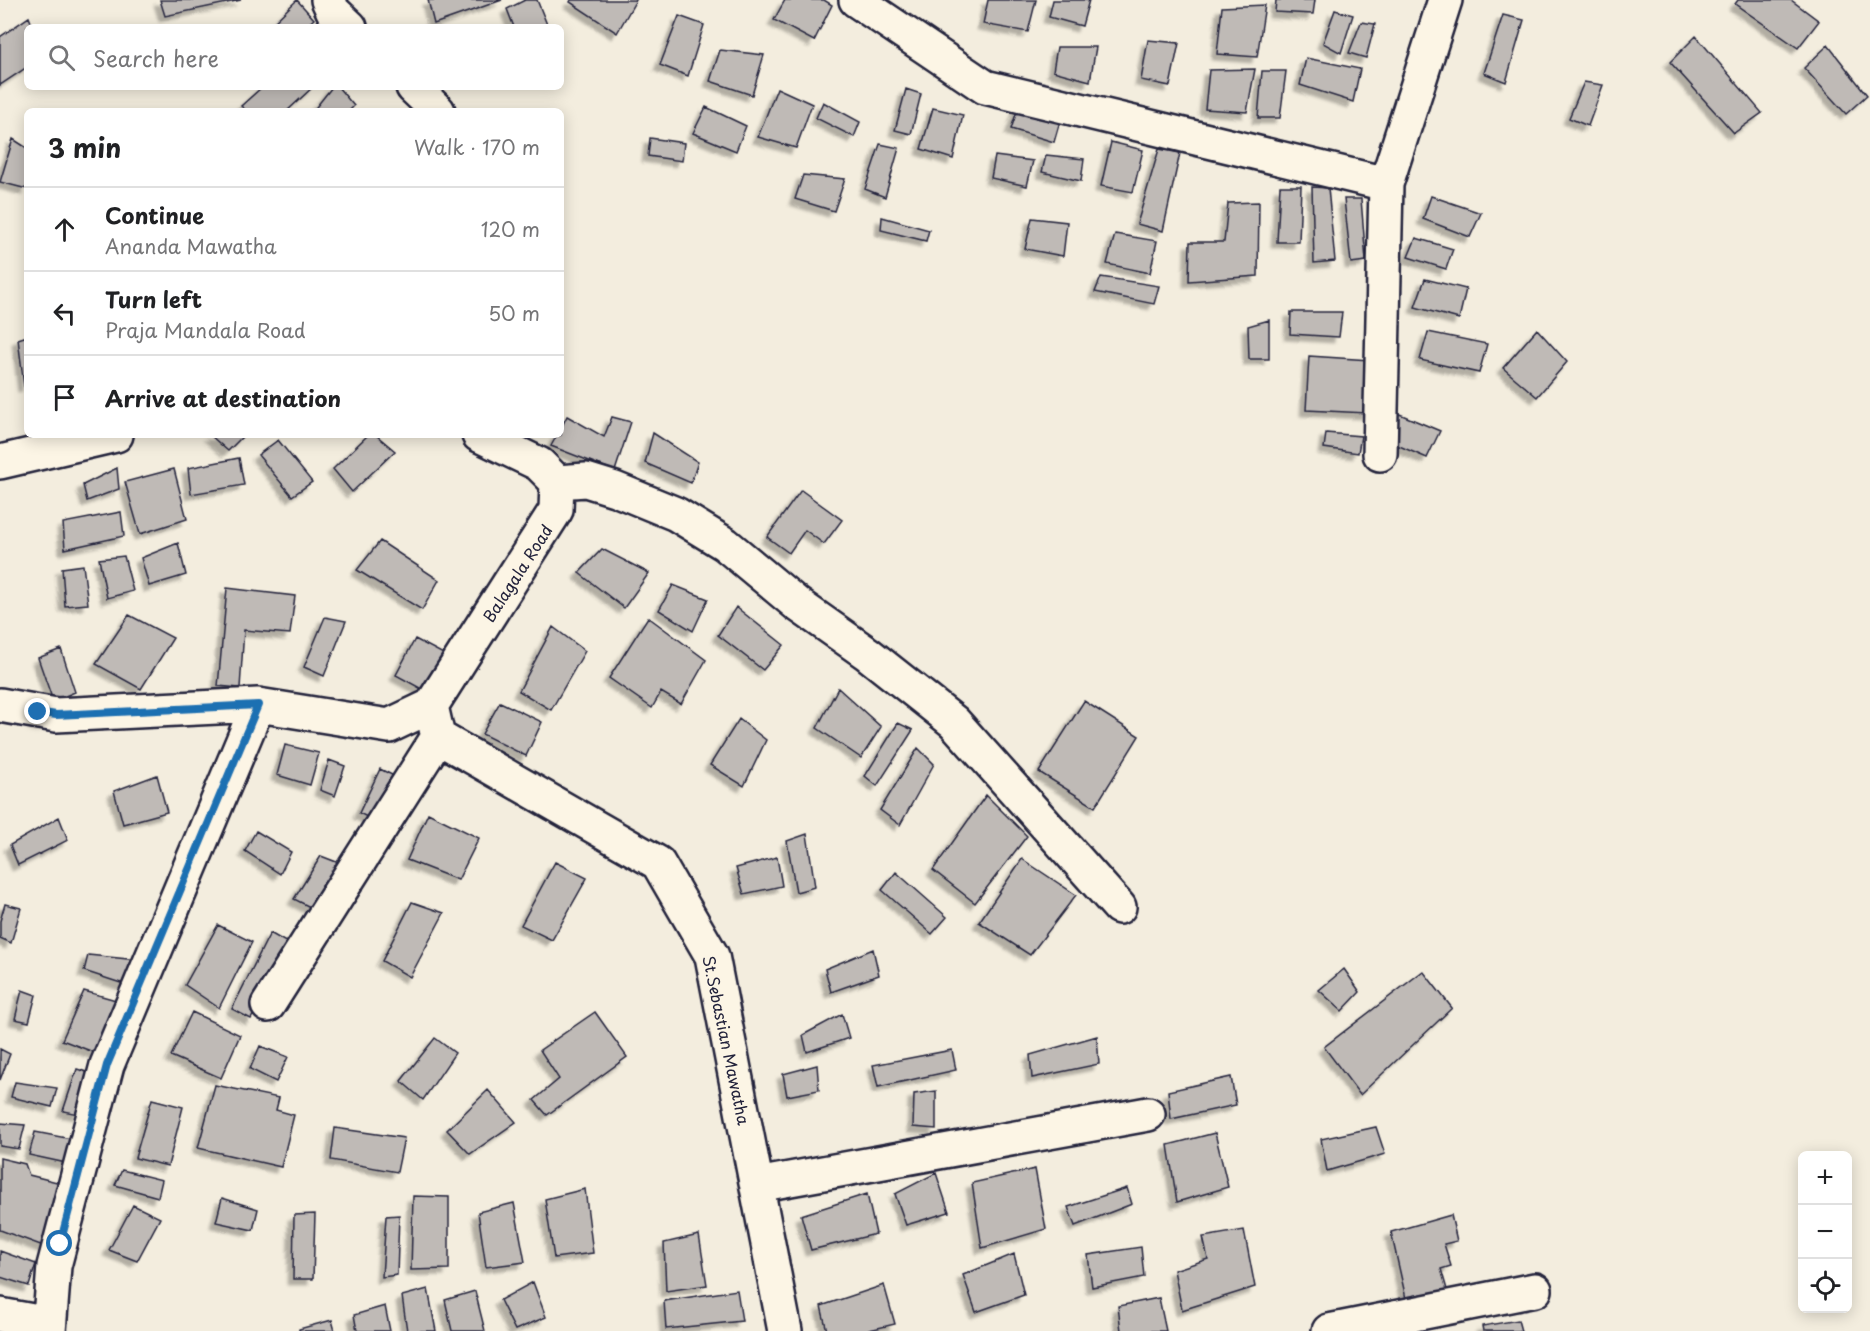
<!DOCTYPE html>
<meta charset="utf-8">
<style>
:root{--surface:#fff;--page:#f6f6f6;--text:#202124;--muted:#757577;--line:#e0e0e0}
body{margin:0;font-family:"Playpen Sans",sans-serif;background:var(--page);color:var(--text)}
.controls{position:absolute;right:18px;bottom:18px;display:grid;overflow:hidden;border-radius:9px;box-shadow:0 3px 15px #0003}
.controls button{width:54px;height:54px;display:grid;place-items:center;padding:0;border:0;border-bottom:2px solid var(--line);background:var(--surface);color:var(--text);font:30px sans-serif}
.stop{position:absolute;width:18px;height:18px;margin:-14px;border:4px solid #1f6fb2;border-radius:50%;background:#fff}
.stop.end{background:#1f6fb2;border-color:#fff;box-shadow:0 2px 6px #0008}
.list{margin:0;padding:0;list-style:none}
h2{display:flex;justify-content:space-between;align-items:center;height:78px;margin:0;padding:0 24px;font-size:26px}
h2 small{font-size:20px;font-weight:400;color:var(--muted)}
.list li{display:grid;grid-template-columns:39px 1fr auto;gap:18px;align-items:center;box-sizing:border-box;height:84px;padding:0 24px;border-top:2px solid var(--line)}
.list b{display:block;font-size:22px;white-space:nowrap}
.list p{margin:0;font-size:20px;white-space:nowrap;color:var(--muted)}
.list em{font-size:20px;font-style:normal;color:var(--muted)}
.icon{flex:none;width:33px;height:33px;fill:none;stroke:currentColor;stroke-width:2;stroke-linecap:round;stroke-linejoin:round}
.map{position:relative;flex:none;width:1870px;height:1331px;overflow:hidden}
.search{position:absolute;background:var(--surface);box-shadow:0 3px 15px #0003;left:24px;top:24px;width:540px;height:66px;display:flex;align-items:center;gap:15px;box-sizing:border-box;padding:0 21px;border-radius:9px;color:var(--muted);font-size:22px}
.panel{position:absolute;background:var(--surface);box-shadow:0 3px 15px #0003;left:24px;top:108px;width:540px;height:330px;border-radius:9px}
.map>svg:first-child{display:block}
.building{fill:#bfbab6;stroke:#22223b;stroke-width:1.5;filter:url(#shadow)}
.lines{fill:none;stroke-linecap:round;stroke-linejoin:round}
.street-casing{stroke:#22223b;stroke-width:38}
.street{stroke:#fcf5e5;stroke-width:33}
.route{stroke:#1f6fb2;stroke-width:8}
.labels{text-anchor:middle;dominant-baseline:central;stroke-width:4.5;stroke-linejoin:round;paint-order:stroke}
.street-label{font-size:16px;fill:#22223b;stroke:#fcf5e5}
</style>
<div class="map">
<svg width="1870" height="1331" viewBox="0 0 1870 1331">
<defs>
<filter id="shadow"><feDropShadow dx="-5.5" dy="5.5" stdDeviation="1.5" flood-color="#0004"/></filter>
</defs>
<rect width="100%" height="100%" fill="#f3edde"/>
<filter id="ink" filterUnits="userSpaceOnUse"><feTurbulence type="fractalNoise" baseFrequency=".0167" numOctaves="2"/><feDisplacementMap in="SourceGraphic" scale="12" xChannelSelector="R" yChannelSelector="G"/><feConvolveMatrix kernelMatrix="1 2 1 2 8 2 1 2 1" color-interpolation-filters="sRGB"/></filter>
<g filter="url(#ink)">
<path class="building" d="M160,0H241L165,16Z
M297,0L314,19L305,27H269Z
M428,0H502L434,24Z
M525,0H537L548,27H514L507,9Z
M571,0H636L617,33L570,2Z
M785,0H824L832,5L814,41L774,20Z
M988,0H1036L1028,32L983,24Z
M1053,0H1089L1082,26L1049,17Z
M1276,0H1315L1313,14L1275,12Z
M1738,0H1791L1819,21L1798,48L1735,4Z
M1265,5L1257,57L1217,54L1222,7Z
M1335,10L1353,15L1341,53L1323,43Z
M1503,15L1524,20L1506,82L1484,73Z
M679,16L704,25L688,76L660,65Z
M29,17L33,27H27V67L0,85V37Z
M1361,22L1375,24L1366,58L1349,53Z
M1696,36L1762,113L1734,133L1670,62Z
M1148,40L1179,43L1170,86L1141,80Z
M1828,45L1867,95L1846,114L1804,68Z
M1057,47H1096L1090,81L1053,71Z
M720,50L764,55L752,95L710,81Z
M1306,58L1360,69L1353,102L1300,85Z
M1255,69L1247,112L1205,109L1209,70Z
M1262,71H1286L1280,118H1258Z
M1584,82L1603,85L1588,126L1569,118Z
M262,87H313L287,111H247L241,106Z
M332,87H338L354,106L349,111H313Z
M777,88L812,104L796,148L758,137Z
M906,89L921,94L911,134L895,130Z
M823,102L860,122L854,137L816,118Z
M706,107L746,126L736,151L693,133Z
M933,108L963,115L953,159L921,149Z
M1018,108L1060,121L1054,142L1011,129Z
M650,138L684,143L682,161L648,156Z
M13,139L27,148V189L0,182Z
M1111,142L1143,150L1133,192L1101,186Z
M880,144L899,148L885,197L865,189Z
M1159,149L1180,153L1163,231L1137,224Z
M1046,155L1084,159L1081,181L1042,172Z
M995,156L1033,161L1027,186L991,178Z
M803,175L845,179L834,211L795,199Z
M1280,186H1301L1299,242H1277Z
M1312,187L1328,188L1335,261L1314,263Z
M1431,196L1481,213L1470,237L1423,219Z
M1344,199H1361L1366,261L1351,263Z
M1259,202L1258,276L1189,281L1190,242H1224L1228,203Z
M882,217L929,230L926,241L881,230Z
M1032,218L1067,222L1063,256L1025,249Z
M1115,234L1157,241L1150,273L1107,264Z
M1416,238L1453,249L1446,269L1408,257Z
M1101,277L1159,286L1154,304L1095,292Z
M1425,279L1466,289L1459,319L1415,307Z
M1291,312H1342L1339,337L1290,334Z
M1269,320V359H1249L1248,326Z
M1537,329L1567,362L1537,397L1503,368Z
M1428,332L1487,344L1479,373L1420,360Z
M27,336V385L24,386L18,339Z
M1309,356L1370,360L1367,413L1306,410Z
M1390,410L1440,431L1427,458L1390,442Z
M567,416L604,437L612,417L631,422L615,471L551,446L557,435H561V428Z
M653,433L698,462L691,483L645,463Z
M1326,433L1361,436L1358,453L1324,448Z
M210,435H244L228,451Z
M368,435H376L395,451L352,492L333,469Z
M278,440L312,482L292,496L258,455Z
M239,458L244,485L191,494L188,468Z
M117,468L119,489L87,501L83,485Z
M174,469L187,519L140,534L125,482Z
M801,490L842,520L824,544L805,530L789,553L767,537Z
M121,512L124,536L65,549L63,523Z
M380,541L439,580L422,610L357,570Z
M178,543L186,575L149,586L141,558Z
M602,549L649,573L624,608L579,573Z
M124,556L133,591L107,598L99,559Z
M83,565L88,604L65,606L62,568Z
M673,585L708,599L693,631L659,610Z
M227,588L295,596L290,634L244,630L240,688L218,686Z
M736,607L784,645L763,670L718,635Z
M129,615L173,638L141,689L96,664Z
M325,617L346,621L324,676L304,667Z
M648,617L706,660L681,704L661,692L652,708L609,678Z
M553,627L585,651L551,710L519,691Z
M415,639L451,658L429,693L396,675Z
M61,649L75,692L53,701L38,658Z
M838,688L881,727L861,758L817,728Z
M1084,701L1139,736L1095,807L1039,772Z
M500,702L542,722L526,756L482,734Z
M739,719L766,740L744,786L710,765Z
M898,723L913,730L877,786L865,776Z
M285,745L319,753L310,785L277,775Z
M918,748L934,764L900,825L880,810Z
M329,760L345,766L335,796L320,790Z
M380,769L400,779L375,821L359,813Z
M157,775L167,812L123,824L114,791Z
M986,795L1027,836L975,903L933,870Z
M428,813L479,838L458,880L407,860Z
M59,817L68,840L18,865L10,845Z
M256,831L291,852L280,874L245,851Z
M807,834L815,887L796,892L787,841Z
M321,856L339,863L312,908L294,899Z
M777,857L782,886L744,894L736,868Z
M1022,859L1076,895L1030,955L979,922Z
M555,862L587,878L552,940L521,925Z
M896,872L947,917L932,934L882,890Z
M412,902L444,913L410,977L382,961Z
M5,904L21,908L11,943L0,938V921Z
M218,925L252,942L219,1008L185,985Z
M270,933L291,945L251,1019L232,1009Z
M873,949L879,975L831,992L825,969Z
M88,955L138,960L130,986L84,971Z
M1344,969L1360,992L1342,1011L1319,990Z
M1423,971L1452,1008L1360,1095L1324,1047Z
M22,990L36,995L29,1022L15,1019Z
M84,991L116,1000L96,1053L62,1040Z
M192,1012L240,1035L221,1078L171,1056Z
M595,1012L627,1057L547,1115L534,1100L559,1079L540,1050Z
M842,1014L849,1038L807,1052L803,1035Z
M1097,1036L1099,1064L1032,1078L1030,1055Z
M435,1038L455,1053L423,1100L401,1081Z
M260,1046L288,1057L276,1082L250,1069Z
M0,1049L10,1054L0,1080Z
M952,1050L956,1070L878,1087L873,1065Z
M817,1065L819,1090L787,1096L783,1074Z
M77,1069L90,1073L78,1114L63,1111Z
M1231,1077L1236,1105L1171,1119L1168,1091Z
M15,1082L57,1088L52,1107L11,1097Z
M215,1085L279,1098L276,1110L294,1115L281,1167L198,1148Z
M488,1090L516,1122L470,1154L447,1130Z
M936,1091V1129L913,1127L914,1094Z
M152,1099L183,1107L168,1166L135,1158Z
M0,1123L25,1125L19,1149L0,1146Z
M1376,1127L1385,1154L1327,1171L1321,1139Z
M335,1128L404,1138L397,1172L331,1160Z
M35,1132L77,1140L71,1164L29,1155Z
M1215,1133L1228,1187L1177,1202L1168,1145Z
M0,1158L25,1164L29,1175L61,1183L46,1247L0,1230Z
M1035,1169L1046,1229L982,1248L972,1183Z
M122,1170L162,1180L158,1197L115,1185Z
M936,1173L949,1212L906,1225L895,1194Z
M1127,1188L1132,1204L1075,1226L1068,1207Z
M585,1189L593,1253L554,1258L545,1199Z
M867,1194L876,1234L811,1250L801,1215Z
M413,1196L449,1197V1269L411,1270Z
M222,1198L258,1209L253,1230L216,1222Z
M514,1203L525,1262L486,1267L478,1212Z
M133,1205L160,1218L137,1261L109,1250Z
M315,1214L313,1279H293L294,1215Z
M399,1215L397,1275L382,1277L386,1216Z
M1451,1215L1457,1241L1444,1244L1451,1266L1441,1269L1448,1293L1407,1303L1391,1232Z
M1244,1230L1255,1287L1182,1310L1174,1270L1208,1259L1203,1237Z
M699,1235L707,1285L666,1291L664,1243Z
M1141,1247L1144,1277L1092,1287L1088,1255Z
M0,1251L36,1264L29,1286L0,1277Z
M1014,1254L1024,1295L976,1312L963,1275Z
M533,1282L546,1317L515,1330L500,1300Z
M884,1285L895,1324L865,1331H827L821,1306Z
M428,1289L436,1331H407L402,1296Z
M737,1290L742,1321L666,1329L664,1301Z
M475,1291L485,1331H452L445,1300Z
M1159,1298L1166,1331H1121L1118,1306Z
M385,1306L390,1331H357L354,1315Z
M332,1320L335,1331H299V1329Z
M1518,1320L1521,1331H1483L1482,1326Z"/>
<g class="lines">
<defs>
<path id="street" d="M328,0L333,11L350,27
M856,0L985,87L1386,184L1445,0
M413,87L438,111
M1380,454L1386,184
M0,462L116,435
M557,482L586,480L615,489L676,514L725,544L797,604L868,654L954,722L1119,907
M0,705L56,715L258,705L389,726L431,706
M431,706L438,737L658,863L712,956L785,1331
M431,706L556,510L557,482L539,464L479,435
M268,1005L438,737
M757,1185L1148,1114
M0,1315L49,1324
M49,1331L54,1266L107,1065L258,705
M1329,1331L1535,1290"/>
</defs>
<use href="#street" class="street-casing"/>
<use href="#street" class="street"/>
</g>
</g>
<g class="lines" filter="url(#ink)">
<path class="route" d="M38,712L56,715L258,705L107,1065L60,1244"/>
</g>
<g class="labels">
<g class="street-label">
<text transform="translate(517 573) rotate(-57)">Balagala Road</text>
<text transform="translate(727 1040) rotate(78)">St.Sebastian Mawatha</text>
</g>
</g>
</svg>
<div class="controls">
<button>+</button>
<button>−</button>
<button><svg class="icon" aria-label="locate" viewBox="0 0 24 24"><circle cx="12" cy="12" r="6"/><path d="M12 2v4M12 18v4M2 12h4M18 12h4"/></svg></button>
</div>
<div class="stop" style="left:60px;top:1244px"></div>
<div class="stop end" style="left:38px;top:712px"></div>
<div class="search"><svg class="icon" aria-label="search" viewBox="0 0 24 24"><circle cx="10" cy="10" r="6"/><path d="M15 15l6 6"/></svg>Search here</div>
<section class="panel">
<h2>3 min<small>Walk · 170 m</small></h2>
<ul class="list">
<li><svg class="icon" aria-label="ahead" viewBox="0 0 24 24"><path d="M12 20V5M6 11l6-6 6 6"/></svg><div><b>Continue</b><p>Ananda Mawatha</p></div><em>120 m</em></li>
<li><svg class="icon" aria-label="left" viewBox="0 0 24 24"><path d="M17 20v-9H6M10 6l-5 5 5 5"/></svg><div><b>Turn left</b><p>Praja Mandala Road</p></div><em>50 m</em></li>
<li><svg class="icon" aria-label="arrive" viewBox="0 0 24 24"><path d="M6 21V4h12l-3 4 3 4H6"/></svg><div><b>Arrive at destination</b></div></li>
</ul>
</section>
</div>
